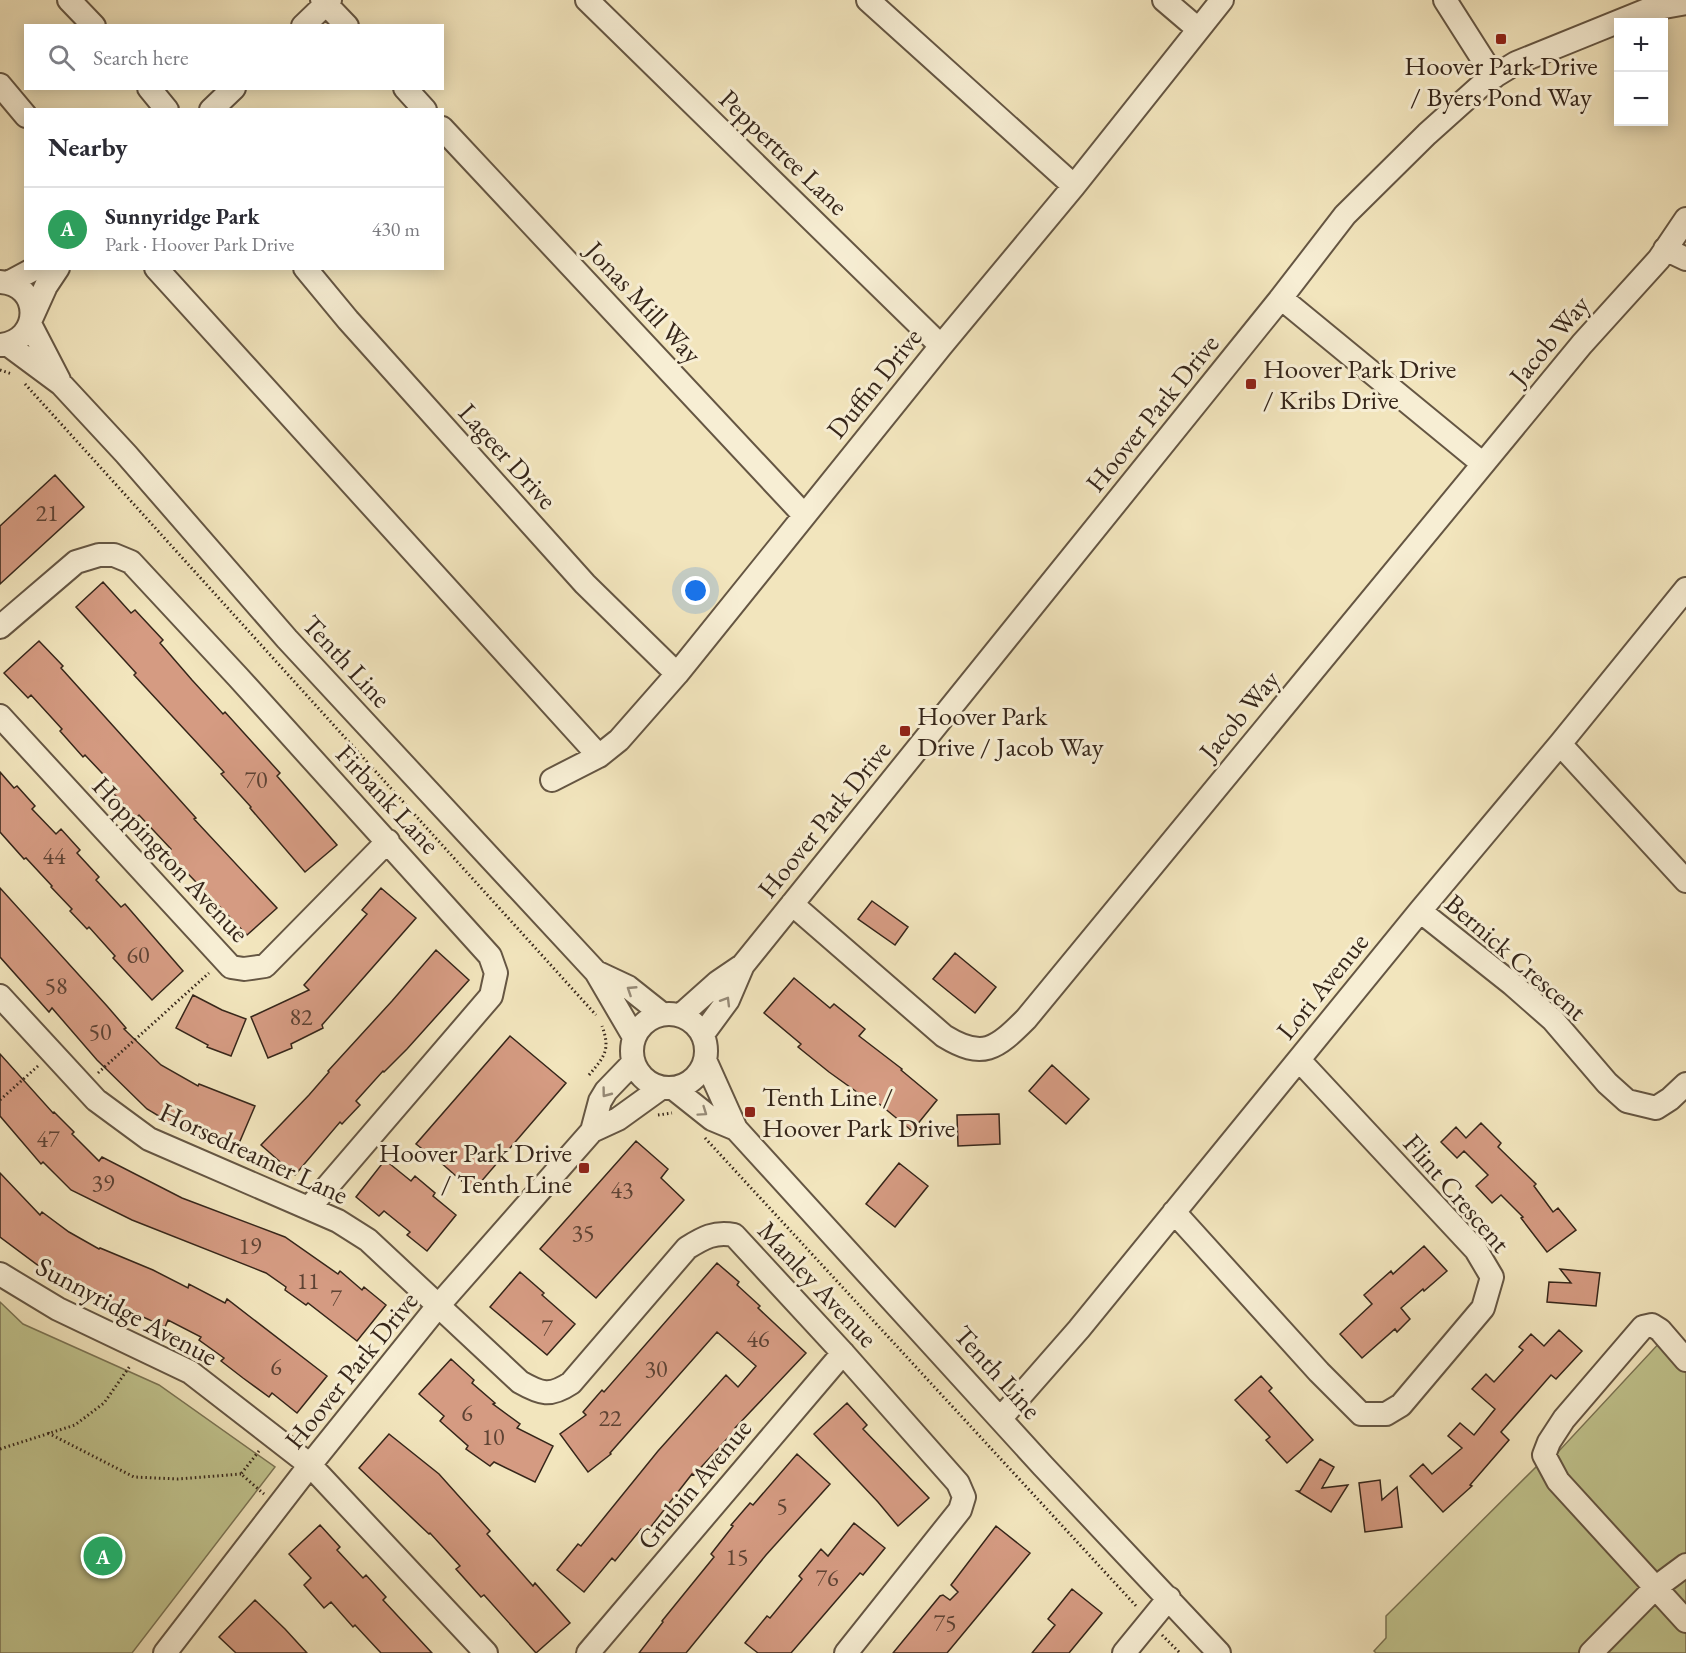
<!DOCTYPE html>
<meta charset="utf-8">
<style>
:root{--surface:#fff;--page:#f2f2f3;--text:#2b2b33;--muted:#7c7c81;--line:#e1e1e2;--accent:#8f2418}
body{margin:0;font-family:"EB Garamond",serif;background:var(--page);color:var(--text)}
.controls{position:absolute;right:18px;top:18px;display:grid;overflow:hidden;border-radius:0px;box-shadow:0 3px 15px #0003}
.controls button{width:54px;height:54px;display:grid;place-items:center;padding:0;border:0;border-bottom:2px solid var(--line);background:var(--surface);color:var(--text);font:30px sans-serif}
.you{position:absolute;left:696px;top:591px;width:21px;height:21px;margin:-15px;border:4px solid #fff;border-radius:50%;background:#1a73e8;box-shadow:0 0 0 9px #1a73e833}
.badge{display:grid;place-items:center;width:39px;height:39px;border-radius:50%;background:var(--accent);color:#fff;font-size:20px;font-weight:700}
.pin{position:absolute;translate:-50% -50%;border:3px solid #fff;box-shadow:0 2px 6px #0006}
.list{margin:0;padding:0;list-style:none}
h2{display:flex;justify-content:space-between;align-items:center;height:78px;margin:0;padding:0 24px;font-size:26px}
h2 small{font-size:20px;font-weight:400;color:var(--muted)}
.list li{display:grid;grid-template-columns:39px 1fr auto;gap:18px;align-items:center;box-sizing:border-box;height:84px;padding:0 24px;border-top:2px solid var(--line)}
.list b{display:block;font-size:22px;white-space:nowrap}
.list p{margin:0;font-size:20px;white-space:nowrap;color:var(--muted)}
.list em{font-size:20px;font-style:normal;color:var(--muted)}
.icon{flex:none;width:33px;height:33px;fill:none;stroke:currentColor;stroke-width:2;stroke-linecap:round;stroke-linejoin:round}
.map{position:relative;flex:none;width:1686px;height:1653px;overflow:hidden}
.search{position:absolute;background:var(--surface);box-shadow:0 3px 15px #0003;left:24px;top:24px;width:420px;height:66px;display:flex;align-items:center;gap:15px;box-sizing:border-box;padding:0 21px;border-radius:0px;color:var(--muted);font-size:22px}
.panel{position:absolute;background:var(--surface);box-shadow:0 3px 15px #0003;left:24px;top:108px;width:420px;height:162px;border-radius:0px}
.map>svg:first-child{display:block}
.green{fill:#c0c38d;stroke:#7b7454;stroke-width:1.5}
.building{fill:#d59b82;stroke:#36261a;stroke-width:1.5}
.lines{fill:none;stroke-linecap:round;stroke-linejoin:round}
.minor-casing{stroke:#655643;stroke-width:26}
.path{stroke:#36261a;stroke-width:3;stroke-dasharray:1.5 3;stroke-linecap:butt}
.minor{stroke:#f7eed4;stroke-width:22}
.oneway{stroke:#968a77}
.poi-dot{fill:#8f2418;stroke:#f7eed4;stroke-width:2}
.labels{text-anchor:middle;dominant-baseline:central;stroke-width:6;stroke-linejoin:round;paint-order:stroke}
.number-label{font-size:24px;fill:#5e4334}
.poi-label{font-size:27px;fill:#36261a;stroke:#f7eed4;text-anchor:start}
.street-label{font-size:27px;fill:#36261a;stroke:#f7eed4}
</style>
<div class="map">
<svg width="1686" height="1653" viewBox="0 0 1686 1653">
<rect width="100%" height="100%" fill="#f2e5bd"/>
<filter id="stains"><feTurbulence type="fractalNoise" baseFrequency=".00333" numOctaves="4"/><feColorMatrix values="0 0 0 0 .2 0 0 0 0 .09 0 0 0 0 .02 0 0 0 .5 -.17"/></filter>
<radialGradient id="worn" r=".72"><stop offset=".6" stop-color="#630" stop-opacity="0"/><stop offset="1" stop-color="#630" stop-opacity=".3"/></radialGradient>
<path class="green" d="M0,1302L23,1324L159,1385L275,1467L132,1653H0Z
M1663,1339L1686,1364V1653H1376L1374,1651L1386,1638V1616L1540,1463L1546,1465Z"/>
<path class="building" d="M55,475L84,507L0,584V526Z
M103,582L131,613L135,610L163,640L160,643L192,680L223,714L225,712L280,773L277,776L337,845L305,872L250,808L251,807L221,774L224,772L134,675L136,673L76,607Z
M39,641L63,666L61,668L196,818L194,819L277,908L247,935L168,853L171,849L139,815L136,818L113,793L117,789L85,755L83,757L60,731L62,729L31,695L28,698L4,673Z
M0,772L14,788L17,786L35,806L32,809L56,834L61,829L80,850L77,853L99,877L96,880L121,907L125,904L183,971L152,1000L113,958L115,956L89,927L87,929L70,911L72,909L51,887L52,886L26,858L24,859L0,832Z
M0,888L107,1006L126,1028L124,1029L161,1065L198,1086L199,1084L255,1106L237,1148L172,1124L147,1109L97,1060L52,1008L49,1012L0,957Z
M381,888L416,918L322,1025L323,1028L291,1044L292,1048L268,1058L251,1017L309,990L304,985L367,914L362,910Z
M872,901L908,927L895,945L858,919Z
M436,950L469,980L407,1049L384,1072L383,1071L356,1101L360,1105L342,1124L340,1122L295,1175L261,1145L309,1095L329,1072L328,1071L392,1001Z
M955,953L996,987L975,1013L933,979Z
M794,978L830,1008L834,1004L865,1029L859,1036L902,1069L901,1070L937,1100L912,1131L877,1102L875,1105L829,1072L798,1047L801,1044L764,1013Z
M193,995L222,1010L246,1019L231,1056L207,1047L208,1045L176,1028Z
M510,1036L566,1083L473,1191L431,1154L430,1155L416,1144Z
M0,1054L53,1113L54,1112L74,1132L72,1134L99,1161L102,1157L182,1198L285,1237L338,1274L340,1271L362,1290L364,1287L386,1305L357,1341L308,1303L306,1305L285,1290L286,1287L266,1273L132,1220L71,1190L43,1162L41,1164L0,1116Z
M1052,1065L1089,1099L1066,1124L1029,1091Z
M999,1114L1000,1144L958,1146L957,1115Z
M1481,1123L1501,1143L1498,1147L1536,1184L1534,1186L1553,1212L1558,1208L1576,1230L1547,1252L1521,1218L1523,1217L1501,1195L1492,1203L1476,1186L1488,1175L1464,1151L1457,1158L1441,1142L1456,1127L1466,1138Z
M636,1141L668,1169L661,1178L684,1200L596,1298L540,1249Z
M385,1160L411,1181L415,1176L435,1193L433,1196L456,1215L427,1251L407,1235L410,1232L384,1211L379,1216L356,1197Z
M899,1163L928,1186L895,1227L866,1204Z
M0,1173L40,1215L42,1212L69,1232L99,1249L100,1248L153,1270L188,1288L189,1284L225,1303L227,1299L327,1376L297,1413L272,1393L269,1397L243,1378L221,1361L224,1358L199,1340L201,1337L168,1320L165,1327L110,1302L112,1298L72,1281L71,1284L43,1269L0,1237Z
M1424,1246L1447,1271L1424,1291L1423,1289L1401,1308L1410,1319L1397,1332L1395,1329L1362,1358L1340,1334L1372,1304L1364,1295L1391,1271L1393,1274Z
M717,1263L739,1282L737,1285L760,1306L758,1308L806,1353L735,1428L736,1429L694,1475L692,1474L646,1533L641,1529L615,1561L612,1558L584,1592L557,1570L578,1544L581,1546L658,1451L726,1375L738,1387L756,1366L717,1332L610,1453L611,1454L588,1472L560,1434L586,1415L583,1412L602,1390L604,1392Z
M1560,1269L1600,1273L1596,1306L1547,1302L1549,1282L1571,1283Z
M520,1272L544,1293L542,1295L575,1324L547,1355L490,1307Z
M1559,1330L1582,1351L1556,1379L1551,1375L1501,1432L1509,1440L1470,1485L1472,1486L1443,1512L1410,1476L1423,1464L1432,1474L1462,1448L1448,1436L1460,1423L1474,1435L1495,1409L1472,1389L1486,1374L1494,1382L1523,1350L1519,1347L1531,1334L1544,1346Z
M451,1359L474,1380L472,1383L495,1403L493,1404L520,1424L517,1428L553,1446L535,1482L494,1462L490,1466L466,1449L468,1446L440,1421L444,1416L419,1394Z
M1261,1376L1272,1388L1269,1391L1313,1440L1287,1463L1266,1440L1270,1437L1235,1400Z
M847,1403L867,1425L863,1429L929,1498L898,1526L878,1502L814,1434Z
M389,1434L439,1474L490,1531L487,1534L533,1586L535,1583L570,1623L536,1653L484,1595L481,1597L456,1569L460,1566L430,1533L429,1534L359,1468Z
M797,1454L830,1484L766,1555L686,1653H639L663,1622L662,1621L714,1557L711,1554L733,1526L731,1525L750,1503L753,1505Z
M1320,1459L1334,1467L1322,1488L1348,1485L1331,1512L1297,1491H1300Z
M1380,1480L1382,1500L1397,1487L1402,1527L1365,1532L1359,1483Z
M854,1523L885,1548L863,1575L860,1573L791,1653H758L745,1643L767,1616L770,1618L802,1579L799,1576L821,1549L828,1556Z
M320,1525L340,1547L337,1550L363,1578L366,1575L386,1597L383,1600L432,1653H381L355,1625L353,1627L331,1602L324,1608L304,1585L311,1578L289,1554Z
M996,1526L1030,1553L947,1653H893L940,1596L943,1595L950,1600L958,1592L951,1585Z
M1072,1589L1102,1613L1069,1653H1032L1055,1625L1048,1619Z
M255,1600L285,1629L307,1653H236L219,1637Z"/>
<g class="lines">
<defs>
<path id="minor" d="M69,0L94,26
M322,0L347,26
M587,0L941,346
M868,0L1074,186
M1164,0L1198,29
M1445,0L1494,77
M303,26L330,0
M0,85L26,116
M149,88L167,110
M405,88L425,110
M211,110L234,88
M442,128L804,515
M1665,249L1686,259
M156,268L599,756
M305,268L348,320L585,584L677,674
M0,282C42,284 42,341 0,345
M8,283L36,268
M1281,298L1483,464
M32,317L46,286L58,268
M30,324L59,380
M7,344L61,384L126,454L287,639L596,972L634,1037
M0,627L76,562L99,555H114L131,562L238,677L490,956L496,973L491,996L309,1208
M0,716L231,967L244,969L265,966L388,841
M1560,744L1686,881
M552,780L599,756L619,740L677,674L941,346L1074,186L1222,0
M792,904L944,1036C983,1060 996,1049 1026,1019L1582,344L1659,259L1686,219
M1420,911L1512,984L1553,1020L1607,1083L1627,1101L1656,1108L1670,1099L1686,1084
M596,972L628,987L662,1014
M0,996L96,1100L149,1139L338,1221L368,1240L520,1382C541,1394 550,1397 571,1383L687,1248C703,1238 715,1231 734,1235L843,1353L958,1483L964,1497L960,1510L846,1653
M632 1051a37 37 0 1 1 74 0a37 37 0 1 1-74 0Z
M681,1015L718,982L743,965L1281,298L1345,215L1427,134L1485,82L1516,63L1647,10L1686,3
M703,1034L728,1000L743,965
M705,1060L736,1129L1043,1466L1219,1653
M673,1088L712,1119L736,1129
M592,1131L600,1101L606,1091L633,1063
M1174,1212L1319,1372L1361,1414H1386L1401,1405L1483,1308L1492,1277L1476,1250L1299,1060
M0,1274L58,1309L190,1372L310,1465L486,1653
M1686,1360L1660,1330L1652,1325L1643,1327L1564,1419L1549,1442L1544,1455L1558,1481L1686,1621
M1001,1418L1079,1329L1420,911L1560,744L1686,589
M165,1653L310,1465L438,1306L592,1131L618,1119L661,1088
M588,1653L843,1353
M1124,1653L1169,1598
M1591,1653L1655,1588L1686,1565"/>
</defs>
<use href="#minor" class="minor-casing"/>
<path class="path" d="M0,370L12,374
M25,384L596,1015
M98,1073L209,973
M589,1075C604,1057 611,1050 602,1026
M0,1100L38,1066
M658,1115L672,1113
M705,1138L1138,1608
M48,1433L134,1477L178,1479L241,1474
M0,1449L75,1425L104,1403L130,1366
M259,1451L241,1474L264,1494
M1162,1635L1180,1653"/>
<use href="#minor" class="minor"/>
</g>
<defs><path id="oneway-chevron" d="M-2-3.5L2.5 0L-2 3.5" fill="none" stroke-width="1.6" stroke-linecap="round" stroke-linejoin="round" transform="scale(1.5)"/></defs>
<g class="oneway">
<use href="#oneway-chevron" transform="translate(631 990) rotate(-147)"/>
<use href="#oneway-chevron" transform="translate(726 1001) rotate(-59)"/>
<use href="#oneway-chevron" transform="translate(606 1093) rotate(127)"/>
<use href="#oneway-chevron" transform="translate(703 1112) rotate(35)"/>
</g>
<g class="poi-dot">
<rect x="1495" y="33" width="12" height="12" rx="3"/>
<rect x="1245" y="378" width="12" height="12" rx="3"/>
<rect x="899" y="725" width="12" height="12" rx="3"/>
<rect x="744" y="1106" width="12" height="12" rx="3"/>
<rect x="578" y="1162" width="12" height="12" rx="3"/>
</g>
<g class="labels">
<g class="number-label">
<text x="47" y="512">21</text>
<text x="256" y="779">70</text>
<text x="54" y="855">44</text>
<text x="138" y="954">60</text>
<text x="56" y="985">58</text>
<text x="301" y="1016">82</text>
<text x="100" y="1031">50</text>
<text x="48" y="1138">47</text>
<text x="103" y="1182">39</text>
<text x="622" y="1189">43</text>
<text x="583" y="1232">35</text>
<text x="250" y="1245">19</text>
<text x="308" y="1280">11</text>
<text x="336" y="1297">7</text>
<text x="547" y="1327">7</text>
<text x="758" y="1338">46</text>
<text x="276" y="1366">6</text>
<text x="656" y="1368">30</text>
<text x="467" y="1412">6</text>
<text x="610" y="1417">22</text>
<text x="493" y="1436">10</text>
<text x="782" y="1505">5</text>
<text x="737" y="1556">15</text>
<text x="827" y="1577">76</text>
<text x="945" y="1622">75</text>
</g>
<g class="poi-label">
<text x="1501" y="65" text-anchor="middle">Hoover Park Drive<tspan x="1501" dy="31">/ Byers Pond Way</tspan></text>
<text x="1263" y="368">Hoover Park Drive<tspan x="1263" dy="31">/ Kribs Drive</tspan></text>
<text x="917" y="715">Hoover Park<tspan x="917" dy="31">Drive / Jacob Way</tspan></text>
<text x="762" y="1096">Tenth Line /<tspan x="762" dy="31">Hoover Park Drive</tspan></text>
<text x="572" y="1152" text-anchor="end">Hoover Park Drive<tspan x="572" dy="31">/ Tenth Line</tspan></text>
</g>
<g class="street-label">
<text transform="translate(784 152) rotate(44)">Peppertree Lane</text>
<text transform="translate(644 302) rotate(47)">Jonas Mill Way</text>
<text transform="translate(1549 340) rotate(-50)">Jacob Way</text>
<text transform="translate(874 383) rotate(-51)">Duffin Drive</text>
<text transform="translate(1152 413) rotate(-51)">Hoover Park Drive</text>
<text transform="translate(508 456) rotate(48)">Lageer Drive</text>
<text transform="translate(347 661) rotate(47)">Tenth Line</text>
<text transform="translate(1239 715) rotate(-50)">Jacob Way</text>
<text transform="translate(388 799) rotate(47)">Firbank Lane</text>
<text transform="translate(824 819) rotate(-51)">Hoover Park Drive</text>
<text transform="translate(171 859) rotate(47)">Hoppington Avenue</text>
<text transform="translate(1516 957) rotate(41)">Bernick Crescent</text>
<text transform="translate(1322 986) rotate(-51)">Lori Avenue</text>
<text transform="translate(254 1153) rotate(25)">Horsedreamer Lane</text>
<text transform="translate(1457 1193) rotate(49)">Flint Crescent</text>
<text transform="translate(818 1284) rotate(47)">Manley Avenue</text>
<text transform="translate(127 1311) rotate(28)">Sunnyridge Avenue</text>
<text transform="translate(351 1370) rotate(-51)">Hoover Park Drive</text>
<text transform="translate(998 1372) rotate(48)">Tenth Line</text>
<text transform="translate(694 1484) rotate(-50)">Grubin Avenue</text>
</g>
</g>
<rect width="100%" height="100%" filter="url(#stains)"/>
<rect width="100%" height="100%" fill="url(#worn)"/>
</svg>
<div class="controls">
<button>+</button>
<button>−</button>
</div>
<div class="you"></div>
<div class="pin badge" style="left:103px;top:1556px;background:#2e9e5b">A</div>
<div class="search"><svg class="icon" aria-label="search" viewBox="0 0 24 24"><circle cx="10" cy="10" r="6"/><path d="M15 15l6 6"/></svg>Search here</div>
<section class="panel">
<h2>Nearby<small></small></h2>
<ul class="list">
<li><span class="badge" style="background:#2e9e5b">A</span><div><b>Sunnyridge Park</b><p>Park · Hoover Park Drive</p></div><em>430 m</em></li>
</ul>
</section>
</div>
